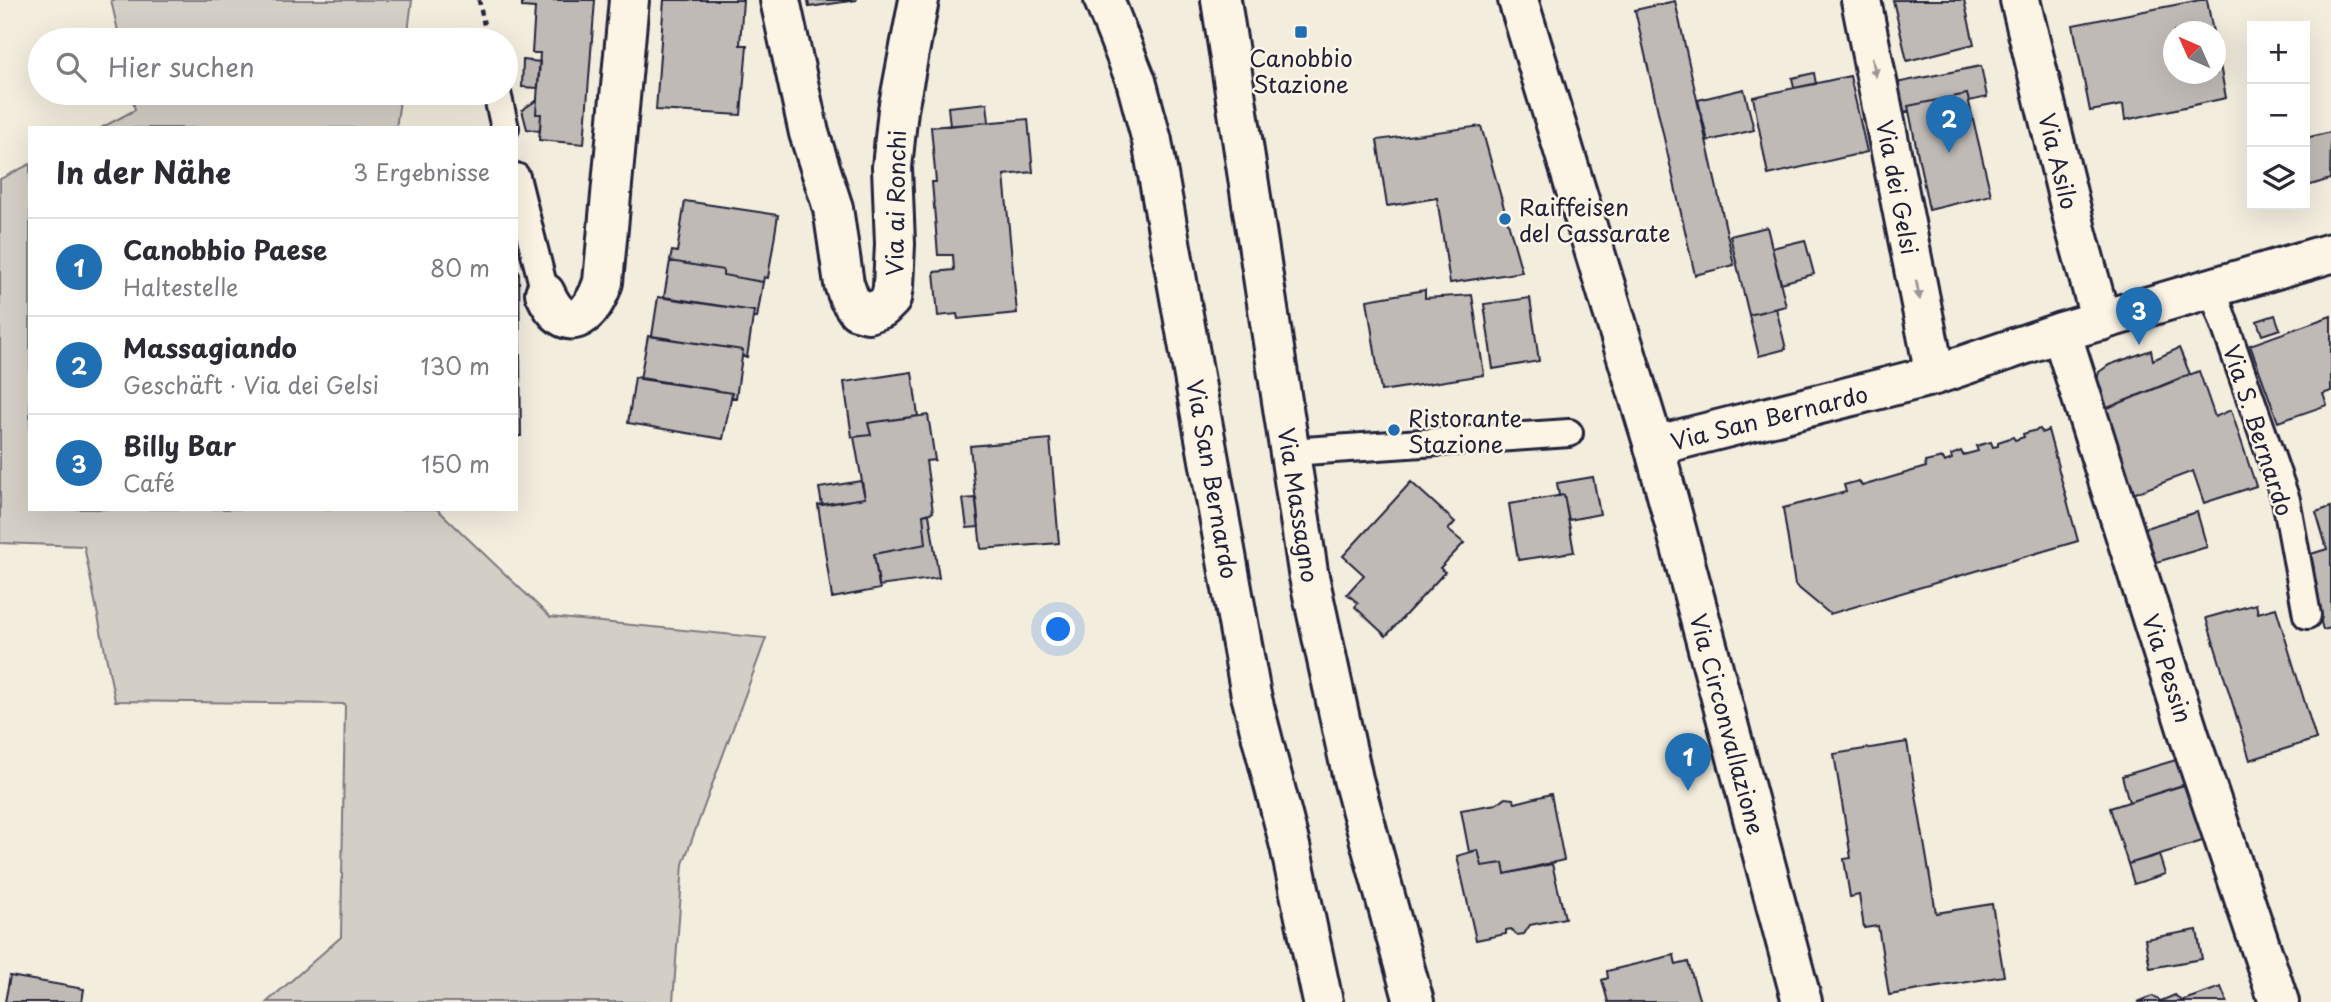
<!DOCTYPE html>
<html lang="de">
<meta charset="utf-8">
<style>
:root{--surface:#fff;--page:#f2f2f3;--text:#2b2b33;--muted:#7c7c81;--line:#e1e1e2;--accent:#1f6fb2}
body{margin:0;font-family:"Playpen Sans",sans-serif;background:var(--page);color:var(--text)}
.controls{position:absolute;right:21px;top:21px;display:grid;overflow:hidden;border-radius:0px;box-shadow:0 7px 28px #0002}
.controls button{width:63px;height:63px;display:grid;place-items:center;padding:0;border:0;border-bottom:2px solid var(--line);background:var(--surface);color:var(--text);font:35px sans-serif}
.compass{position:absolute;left:2163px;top:21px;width:63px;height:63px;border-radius:50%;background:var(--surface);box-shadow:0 7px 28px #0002;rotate:315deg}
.you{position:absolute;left:1059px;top:630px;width:24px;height:24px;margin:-18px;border:5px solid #fff;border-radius:50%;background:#1a73e8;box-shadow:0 0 0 10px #1a73e833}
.badge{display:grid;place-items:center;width:46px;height:46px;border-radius:50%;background:var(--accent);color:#fff;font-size:23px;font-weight:700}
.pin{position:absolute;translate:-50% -58px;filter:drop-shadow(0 2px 4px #0008)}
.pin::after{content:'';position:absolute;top:37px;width:24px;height:21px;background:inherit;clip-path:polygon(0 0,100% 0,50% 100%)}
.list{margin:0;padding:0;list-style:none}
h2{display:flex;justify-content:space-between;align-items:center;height:91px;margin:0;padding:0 28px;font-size:30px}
h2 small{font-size:23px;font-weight:400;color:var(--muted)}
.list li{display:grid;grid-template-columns:46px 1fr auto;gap:21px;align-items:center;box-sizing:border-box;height:98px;padding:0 28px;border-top:2px solid var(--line)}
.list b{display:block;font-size:26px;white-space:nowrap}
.list p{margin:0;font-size:23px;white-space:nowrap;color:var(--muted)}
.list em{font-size:23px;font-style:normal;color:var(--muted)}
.icon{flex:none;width:38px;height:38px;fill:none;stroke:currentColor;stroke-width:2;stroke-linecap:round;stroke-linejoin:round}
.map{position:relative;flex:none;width:2331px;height:1002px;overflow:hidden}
.search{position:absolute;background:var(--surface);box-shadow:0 7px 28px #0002;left:28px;top:28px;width:490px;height:77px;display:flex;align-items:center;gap:18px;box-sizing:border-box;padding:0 24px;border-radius:38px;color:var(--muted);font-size:26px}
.panel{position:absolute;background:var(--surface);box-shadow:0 7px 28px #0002;left:28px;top:126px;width:490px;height:385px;border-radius:0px}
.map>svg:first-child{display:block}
.green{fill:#d4cfc6;stroke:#7b7880;stroke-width:2}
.building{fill:#bfbab6;stroke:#22223b;stroke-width:2}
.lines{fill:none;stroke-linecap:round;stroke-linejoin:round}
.lane-casing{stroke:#22223b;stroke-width:32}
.street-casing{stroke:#22223b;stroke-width:44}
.secondary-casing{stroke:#22223b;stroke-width:44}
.path{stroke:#22223b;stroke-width:4.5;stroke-dasharray:5 5;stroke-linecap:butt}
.lane{stroke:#fcf5e5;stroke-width:26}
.street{stroke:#fcf5e5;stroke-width:38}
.secondary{stroke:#fcf5e5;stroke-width:38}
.oneway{fill:#9a9698}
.poi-dot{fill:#1f6fb2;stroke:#fcf5e5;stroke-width:2.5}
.labels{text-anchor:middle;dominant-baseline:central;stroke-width:5;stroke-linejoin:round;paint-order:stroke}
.poi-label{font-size:23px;fill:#22223b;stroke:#fcf5e5;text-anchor:start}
.street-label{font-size:23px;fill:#22223b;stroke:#fcf5e5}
</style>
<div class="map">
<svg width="2331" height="1002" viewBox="0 0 2331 1002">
<rect width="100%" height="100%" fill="#f3edde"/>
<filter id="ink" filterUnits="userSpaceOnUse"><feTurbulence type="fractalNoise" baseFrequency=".0143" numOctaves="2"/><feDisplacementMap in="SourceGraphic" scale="14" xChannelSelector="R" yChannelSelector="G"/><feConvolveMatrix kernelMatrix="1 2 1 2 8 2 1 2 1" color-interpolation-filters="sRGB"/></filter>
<g filter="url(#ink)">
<path class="green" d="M111,0H412L407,40H120Z
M131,93H401L396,128H101L135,110Z
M30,164V509H437L550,617L766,638L683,864L673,1002H267L341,937L345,704L115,701L84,546L0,543V179Z"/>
<path class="building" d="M522,0H595L584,144L539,140L541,114H536L540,53H532L535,8L522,7Z
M664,0H743L740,45H747L741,115L656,110Z
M808,0H857L809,7Z
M1893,0H1964L1974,44L1907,61Z
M2200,0H2207L2213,32H2174V74H2216V43L2226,98L2125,120L2123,105L2090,111L2073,25Z
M1675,1L1734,265L1695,275L1635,10Z
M523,60L540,62L538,88L522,87Z
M1981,66L1987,97L1969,101L1967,94L1908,106L1909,111L1902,112L1896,83Z
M1814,73L1816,84L1794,88L1792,78Z
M1850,76L1867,152L1768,175L1753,97Z
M1744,89L1754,130L1708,141L1698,100Z
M1967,94L1991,195L1929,210L1908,106Z
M537,100L536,114H541L540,131L527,129L522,110Z
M987,103L989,122L950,126L948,107Z
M1028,119L1033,172L1004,175L1017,313L958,319L957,314L938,316L934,272L954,270L953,255H938L932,182H936L931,127Z
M1481,126L1522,272L1450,283L1437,198L1387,206L1377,140Z
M2331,132L2330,179L2305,187V138Z
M685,201L778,215L768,278L764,277L763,282L723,275V270L670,261L672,251L677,252Z
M1767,227L1786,306L1749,315L1730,236Z
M1805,240L1814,274L1781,283L1772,248Z
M670,261L723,270V275L763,282L757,318L753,317L754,311L664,297Z
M516,271H519L521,436H516Z
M1425,290V298L1472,295L1484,375L1381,391L1367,300Z
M658,297L754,311L747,357L742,356L743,350L652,336Z
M1530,298L1539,361L1493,369L1484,304Z
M1776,308L1786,349L1759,356L1749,315Z
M2275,315L2280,329L2262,335L2257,321Z
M2331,316V391L2323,394L2327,405L2278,422L2250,345Z
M648,336L743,350L736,398L732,397V393L640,379Z
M2179,348L2190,374L2105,409L2097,380L2099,372L2109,365L2151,350L2153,360Z
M2199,371L2215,417L2231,410L2256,486L2204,503L2193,471L2128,496L2105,409Z
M912,372L918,416L868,423L871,435L852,437L844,382Z
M635,377L732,393L723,439L628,423Z
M928,415L935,460L926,461L933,512L923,515L926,544L874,554L880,589L832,598L818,505L865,498L854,437L871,435L868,423Z
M2040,429L2042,433L2048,430L2078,541L1830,614L1795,585L1783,508L1846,492L1844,485L1859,481L1862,486L1926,467L1925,462L1943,458L1945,462L1952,459L1951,455L1961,451L1963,455L1978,451L1976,446L1991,442L1993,447L1998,446V442L2013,437L2015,440L2024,437L2023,434Z
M1050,439L1059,543L981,549L970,446Z
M1593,477L1600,514L1569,520L1564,495L1559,496L1557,483Z
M861,481L865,498L822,505L819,488Z
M1411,482L1455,522L1448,530L1464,543L1440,568L1445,572L1386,636L1355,607L1358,603L1347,594L1364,575L1343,556Z
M1564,495L1574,552L1518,560L1509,504Z
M976,498L979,527L967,528L963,499Z
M2331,507V628L2323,630L2308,571L2314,569L2311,554L2327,549L2316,512Z
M2197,512L2207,547L2150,564L2139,530Z
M929,514L939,578L879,586L874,554L926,544L923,515Z
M2256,604L2258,613L2276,608L2316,739L2250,760L2206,618Z
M1907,742L1936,913L1992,904L2004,976L1889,995L1878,926L1864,928L1859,895L1850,897L1844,859L1851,858L1834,754Z
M2176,760L2184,785L2129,802L2122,776Z
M2195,781L2212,838L2128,864L2110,808Z
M1551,794L1564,860L1505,874L1503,863L1482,866L1478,850L1469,852L1461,810L1496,804L1505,798L1513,799L1515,803Z
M1478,850L1482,866L1503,863L1505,874L1552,864L1565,918L1530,925L1524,934L1517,935L1511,929L1506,930V934L1476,940L1457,856Z
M2159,855L2165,874L2134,884L2128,864Z
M2197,930L2202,959L2150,968L2145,939Z
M1674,955L1676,965L1688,962L1700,1002H1608L1602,980L1608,978L1607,971Z
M10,976L84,989L82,1002H5Z
M2221,987L2227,1002H2138L2152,996L2161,1001L2175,995L2181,1001Z"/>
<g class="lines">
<defs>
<path id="lane" d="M497,93L505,128
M516,177L545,293
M2212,288L2286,500L2307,615
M1290,452L1569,433"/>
<path id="street" d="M780,0L809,133L833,208L844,284L849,298L857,310L868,313L882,308L891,299L893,287L895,244L892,167L898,110L919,0
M1861,0L1935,375
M2020,0L2076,230L2101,321
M545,293C565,338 591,319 603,282L629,0
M2061,332L2190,738L2279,1002
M1654,446L1935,375L2061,332L2331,253"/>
<path id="secondary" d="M1104,0L1136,81L1152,141L1251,695L1290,846L1323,1002
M1221,0L1308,572L1353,779L1414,1002
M1518,0L1654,446L1802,1002"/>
</defs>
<use href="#lane" class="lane-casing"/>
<use href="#street" class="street-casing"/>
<use href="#secondary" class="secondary-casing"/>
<path class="path" d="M479,0L487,40"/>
<use href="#lane" class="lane"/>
<use href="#street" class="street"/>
<use href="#secondary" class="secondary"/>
</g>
<defs><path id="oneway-solid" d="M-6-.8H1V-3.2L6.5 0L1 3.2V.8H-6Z" transform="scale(1.75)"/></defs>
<g class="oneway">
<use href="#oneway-solid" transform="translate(1874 67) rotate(79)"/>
<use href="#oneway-solid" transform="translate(1918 290) rotate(79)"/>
</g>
</g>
<g class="poi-dot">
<rect x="1294" y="25" width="14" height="14" rx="3.5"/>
<circle cx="1505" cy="219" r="7"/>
<circle cx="1394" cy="430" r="7"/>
</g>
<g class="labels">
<g class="poi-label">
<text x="1301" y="57" text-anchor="middle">Canobbio<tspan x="1301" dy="26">Stazione</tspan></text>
<text x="1519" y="206">Raiffeisen<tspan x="1519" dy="26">del Cassarate</tspan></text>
<text x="1408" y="417">Ristorante<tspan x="1408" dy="26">Stazione</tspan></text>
</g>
<g class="street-label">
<text transform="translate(2059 161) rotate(76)">Via Asilo</text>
<text transform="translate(1898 187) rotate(79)">Via dei Gelsi</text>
<text transform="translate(895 203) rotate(-89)">Via ai Ronchi</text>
<text transform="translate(1769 417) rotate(-14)">Via San Bernardo</text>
<text transform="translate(2259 430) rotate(72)">Via S. Bernardo</text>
<text transform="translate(1213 479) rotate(80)">Via San Bernardo</text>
<text transform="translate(1299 505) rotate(81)">Via Massagno</text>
<text transform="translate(2168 668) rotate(72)">Via Pessin</text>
<text transform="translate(1728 724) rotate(75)">Via Circonvallazione</text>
</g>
</g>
</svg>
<div class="controls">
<button>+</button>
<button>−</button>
<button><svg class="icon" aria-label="layers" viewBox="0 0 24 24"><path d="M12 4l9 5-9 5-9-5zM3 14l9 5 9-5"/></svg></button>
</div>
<svg class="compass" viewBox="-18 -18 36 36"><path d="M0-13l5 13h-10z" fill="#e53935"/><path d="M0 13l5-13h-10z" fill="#7c7c81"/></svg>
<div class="you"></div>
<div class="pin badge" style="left:1688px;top:791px">1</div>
<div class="pin badge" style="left:1949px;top:153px">2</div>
<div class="pin badge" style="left:2139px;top:345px">3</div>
<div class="search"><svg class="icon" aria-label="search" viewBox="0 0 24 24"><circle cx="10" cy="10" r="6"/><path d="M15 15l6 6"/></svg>Hier suchen</div>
<section class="panel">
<h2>In der Nähe<small>3 Ergebnisse</small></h2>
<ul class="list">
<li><span class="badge">1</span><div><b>Canobbio Paese</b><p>Haltestelle</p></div><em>80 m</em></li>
<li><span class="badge">2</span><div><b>Massagiando</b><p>Geschäft · Via dei Gelsi</p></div><em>130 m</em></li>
<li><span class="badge">3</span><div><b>Billy Bar</b><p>Café</p></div><em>150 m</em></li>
</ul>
</section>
</div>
